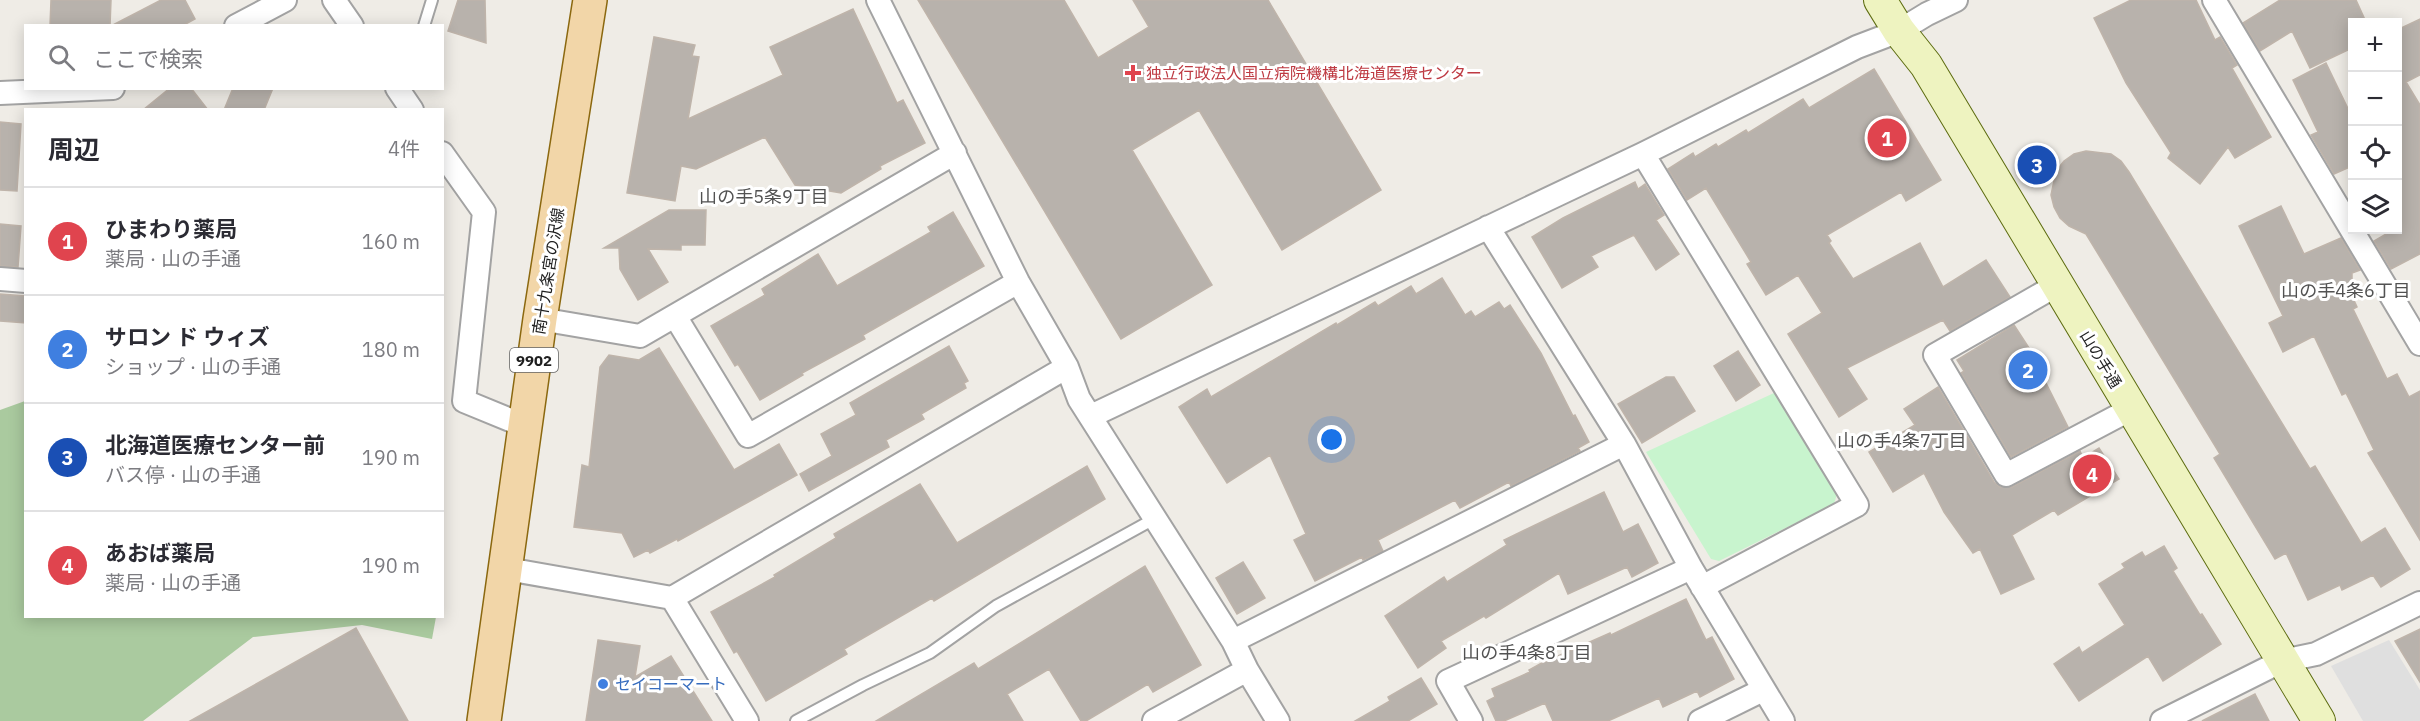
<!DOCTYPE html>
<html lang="ja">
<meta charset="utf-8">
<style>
:root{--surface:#fff;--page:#f2f2f3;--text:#2b2b33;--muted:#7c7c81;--line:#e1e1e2;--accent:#b91d15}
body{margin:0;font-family:"IBM Plex Sans","Noto Sans JP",sans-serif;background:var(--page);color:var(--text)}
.controls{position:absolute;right:18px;top:18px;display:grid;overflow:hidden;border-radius:0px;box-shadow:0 3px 15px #0003}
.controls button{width:54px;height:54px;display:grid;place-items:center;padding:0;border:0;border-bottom:2px solid var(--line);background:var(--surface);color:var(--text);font:30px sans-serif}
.you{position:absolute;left:1332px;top:440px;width:21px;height:21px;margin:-15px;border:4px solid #fff;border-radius:50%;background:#1a73e8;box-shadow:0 0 0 9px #1a73e833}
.badge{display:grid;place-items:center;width:39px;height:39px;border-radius:50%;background:var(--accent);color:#fff;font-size:20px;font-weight:700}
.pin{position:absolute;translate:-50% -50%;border:3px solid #fff;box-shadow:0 2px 6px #0006}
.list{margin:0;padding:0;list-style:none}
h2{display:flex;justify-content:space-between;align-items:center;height:78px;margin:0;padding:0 24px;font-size:26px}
h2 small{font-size:20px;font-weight:400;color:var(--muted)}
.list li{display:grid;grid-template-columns:39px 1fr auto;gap:18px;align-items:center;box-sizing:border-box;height:108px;padding:0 24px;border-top:2px solid var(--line)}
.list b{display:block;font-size:22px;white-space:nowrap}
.list p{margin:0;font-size:20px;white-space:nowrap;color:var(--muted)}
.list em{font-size:20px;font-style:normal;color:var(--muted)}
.icon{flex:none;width:33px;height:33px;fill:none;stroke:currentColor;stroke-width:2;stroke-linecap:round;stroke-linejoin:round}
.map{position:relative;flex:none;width:2420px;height:721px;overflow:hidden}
.search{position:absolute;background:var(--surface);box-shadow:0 3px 15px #0003;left:24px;top:24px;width:420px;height:66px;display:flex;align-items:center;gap:15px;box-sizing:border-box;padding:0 21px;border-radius:0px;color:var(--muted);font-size:22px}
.panel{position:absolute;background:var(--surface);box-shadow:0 3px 15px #0003;left:24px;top:108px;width:420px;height:510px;border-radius:0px}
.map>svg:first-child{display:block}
.forest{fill:#aaca9f}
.park{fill:#c8f4ce}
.parking{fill:#dfdfdf}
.building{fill:#b8b2ac;stroke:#bfb4aa;stroke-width:1.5}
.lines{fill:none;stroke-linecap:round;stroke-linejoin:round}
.lane-casing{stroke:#a3a3a3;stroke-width:14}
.street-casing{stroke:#a3a3a3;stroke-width:26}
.secondary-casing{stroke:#5d6c10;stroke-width:34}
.primary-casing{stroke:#8b680f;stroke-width:36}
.lane{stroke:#fff;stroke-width:10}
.street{stroke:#fff;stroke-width:22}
.secondary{stroke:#eef3c0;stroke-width:32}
.primary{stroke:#f2d6a8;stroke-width:33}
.health-dot{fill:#e0444e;stroke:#fff;stroke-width:2}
.shop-dot{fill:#3f7fe0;stroke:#fff;stroke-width:2}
.labels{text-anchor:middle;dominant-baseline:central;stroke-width:6;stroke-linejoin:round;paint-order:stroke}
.shield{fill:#fff;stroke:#626262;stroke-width:1.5}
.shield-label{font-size:15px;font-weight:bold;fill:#1f1f1f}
.health-label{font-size:16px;fill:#be3a42;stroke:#fff;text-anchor:start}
.street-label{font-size:16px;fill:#1f1f1f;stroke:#fff}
.shop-label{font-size:16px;fill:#366cbe;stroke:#fff;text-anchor:start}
.neighbourhood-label{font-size:18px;fill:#525252;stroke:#fff}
</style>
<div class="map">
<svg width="2420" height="721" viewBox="0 0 2420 721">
<rect width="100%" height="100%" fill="#efece6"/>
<path class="forest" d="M25,401L26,616L436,617L432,639L362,625L253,637L143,721H0V410Z"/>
<path class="park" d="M1774,393L1837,494L1834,504L1719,561L1711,559L1646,452Z"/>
<path class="parking" d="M2389,640L2420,690V721H2363L2331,666Z"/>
<path class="building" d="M51,0H111L110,26H50Z
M161,0H185L195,19L182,26H111Z
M458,0H485L486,43L448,31Z
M918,0H1064L1098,58L1149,27L1133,0H1268L1381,190L1282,250L1199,110L1132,150L1212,285L1121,339Z
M2131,0H2196L2215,40L2220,37L2237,65L2232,68L2271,137L2235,158L2228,147L2200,184L2168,158L2171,153L2126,83L2094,18Z
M2280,0H2356L2366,22H2352V48L2310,68L2292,31L2260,51L2243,23Z
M853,9L897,103L903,100L925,143L880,166L881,169L841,193L795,185L765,137L696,169L681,166L675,201L627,193L654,37L695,45L692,56L699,57L688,119L783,75L770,47Z
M2420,19V75L2406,82L2420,105V254L2391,269L2374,241L2393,230H2397V30Z
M2326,63L2352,117V166L2334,174L2311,135L2318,132L2293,80Z
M1874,69L1941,180L1906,201L1901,192L1827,235L1831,241L1829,243L1853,279L1920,243L1943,287L1986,260L2010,297L1950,331L1943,320L1847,368L1867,399L1839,417L1788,334L1822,313L1798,275L1766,295L1747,264L1751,262L1706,188L1687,200L1668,169L1693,153L1695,157L1716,144L1718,147L1746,130L1748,133L1803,99L1809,108Z
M170,88H191L208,110H143Z
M233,88H273L264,110H224Z
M0,122L21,124L17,191L0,190Z
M2086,151L2111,154L2121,161L2129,172L2310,469L2315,466L2361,543L2385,528L2410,569L2381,587L2373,575L2342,590L2340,585L2308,600L2286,553L2275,559L2214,458L2220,454L2086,234L2069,226L2060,218L2054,207L2051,195L2056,171L2064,161L2074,154Z
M1635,182L1638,189L1645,184L1664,215L1656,220L1679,254L1656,270L1634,235L1591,256L1598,267L1562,288L1532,237L1563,218Z
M2281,206L2304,254L2341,238L2360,270L2352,273V296L2357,307L2353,309L2387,379L2397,374L2409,397L2420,391V540L2368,453L2374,450L2346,393L2342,395L2314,336L2283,352L2269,323L2283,316L2239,226Z
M669,210H706L705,245H681V250L648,249L668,282L638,300L620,269L619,248H604Z
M953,212L984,266L863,335L865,339L802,373L803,375L760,400L738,364L735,366L711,326L765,295L762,289L818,254L837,286L931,232L928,227Z
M0,224L21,226L18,267L0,266Z
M1442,278L1465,315L1471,311L1475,317L1499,302L1504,309L1510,305L1541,353L1573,416L1575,415L1589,442L1578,448L1580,451L1511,486L1509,482L1460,508L1455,500L1378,540L1383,551L1363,560L1362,557L1315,581L1294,540L1306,534L1270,455L1227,483L1179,407L1207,389L1211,397L1336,323L1337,325L1375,302L1378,306L1411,286L1416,294Z
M0,294L26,296V323L0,321Z
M2014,325L2048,377L2044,379L2068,427L2011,457L1961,373L1964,371L1957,360Z
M949,346L968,381L964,383L966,388L921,414L924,419L886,440L889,447L809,491L800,474L832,456L821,434L856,415L850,403Z
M659,348L734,470L779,444L797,475L678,541L677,539L650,553L648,550L634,557L622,533L574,527L582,465L589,467L600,367L609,355L639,360Z
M1738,351L1760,385L1736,401L1714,366Z
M1666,377H1674L1695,411L1642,443L1618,404Z
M1938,387L1994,482L2000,487H2012L2080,451L2083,458L2099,448L2119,479L2058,515L2054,510L2012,535L2034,579L2001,594L1980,549L1973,553L1944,512L1924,473L1893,492L1869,452L1915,425L1904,409Z
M1087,466L1105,499L934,601L932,598L844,649L847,654L766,701L737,651L734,653L711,612L775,577L774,575L836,538L834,534L920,484L957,543Z
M1604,492L1623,532L1638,524L1658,563L1632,577L1627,567L1568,594L1559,573L1486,618L1484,616L1441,641L1446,648L1418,668L1385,616L1444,577L1447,582L1507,545L1504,540Z
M2164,546L2177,568L2173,571L2200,615L2202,614L2221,644L2163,681L2148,656L2079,701L2054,664L2079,647L2082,653L2125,625L2099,584L2125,568L2122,564L2142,552L2145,557Z
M1243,562L1265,598L1237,614L1216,578Z
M1145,566L1201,665L1153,692L1148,684L1086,721H1081L1049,669L1007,694L1023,721H876L974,663L978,669Z
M1686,599L1706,640L1712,637L1734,679L1700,697L1697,691L1663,707L1659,698L1608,721H1553L1545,703L1504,721H1496L1487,701L1495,697L1492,689L1530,672L1529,670L1540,664L1610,633L1611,635Z
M356,628L408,721H190L342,636Z
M2420,629V682L2395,641Z
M598,640L640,646L635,677L671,656L712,721H586Z
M1421,678L1437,704L1408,721H1355L1390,701L1388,697Z
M2255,694L2269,721H2202Z"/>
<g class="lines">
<defs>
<path id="lane" d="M424,26L432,0
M796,721L863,685L930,653L996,606L1154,519"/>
<path id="street" d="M334,0L352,26
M878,0L1018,282L1067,367L1079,399L1233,641L1247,670L1278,721
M2214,0L2420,344
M236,26L285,0
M397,88L412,110
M0,93L113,88
M442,153L484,212L464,401L525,426
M1643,154L1857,505L1702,587
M1488,227L1624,444L1691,568L1783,721
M0,279L26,281
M2057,285L1935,355L2006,475L2131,409
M675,316L748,436L1018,282
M540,319L640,336L955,153
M1091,416L1643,154L1857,47L1899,31L1927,14L1956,0
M507,569L672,598L1067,367
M672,598L747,721
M1233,641L1624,444
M1154,721L1247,670
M1471,721L1448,681L1691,568
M1700,721L1763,690
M2162,721L2282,661L2316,654L2420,603"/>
<path id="secondary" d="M1880,0L1899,31L1926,65L2319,721"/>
<path id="primary" d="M484,721L540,319L590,0"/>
</defs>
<use href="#lane" class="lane-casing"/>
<use href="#street" class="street-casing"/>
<use href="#secondary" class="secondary-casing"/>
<use href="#primary" class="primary-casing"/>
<use href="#lane" class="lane"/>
<use href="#street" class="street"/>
<use href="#secondary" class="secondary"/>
<use href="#primary" class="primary"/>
</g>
<path class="health-dot" d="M1130 64h6v6h6v6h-6v6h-6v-6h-6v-6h6z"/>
<circle class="shop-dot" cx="603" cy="684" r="6"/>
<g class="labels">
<rect class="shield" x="510" y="348" width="48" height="24" rx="4.5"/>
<g class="shield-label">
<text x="534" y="360">9902</text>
</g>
<g class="health-label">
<text x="1146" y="73">独立行政法人国立病院機構北海道医療センター</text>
</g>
<g class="street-label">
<text transform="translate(548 271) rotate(-81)">南十九条宮の沢線</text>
<text transform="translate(2101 359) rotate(59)">山の手通</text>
</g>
<g class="shop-label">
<text x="615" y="684">セイコーマート</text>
</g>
<g class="neighbourhood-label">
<text x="764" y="196">山の手5条9丁目</text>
<text x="2346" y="290">山の手4条6丁目</text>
<text x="1902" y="440">山の手4条7丁目</text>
<text x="1527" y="652">山の手4条8丁目</text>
</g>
</g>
</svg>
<div class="controls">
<button>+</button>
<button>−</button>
<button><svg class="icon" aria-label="locate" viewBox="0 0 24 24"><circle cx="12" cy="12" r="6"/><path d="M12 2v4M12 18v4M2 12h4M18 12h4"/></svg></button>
<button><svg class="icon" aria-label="layers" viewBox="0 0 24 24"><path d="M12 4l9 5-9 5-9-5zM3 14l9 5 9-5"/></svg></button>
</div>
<div class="you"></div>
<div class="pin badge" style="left:1887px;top:138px;background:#e0444e">1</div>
<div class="pin badge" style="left:2028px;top:370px;background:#3f7fe0">2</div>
<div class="pin badge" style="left:2037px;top:165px;background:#1a4fb4">3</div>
<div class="pin badge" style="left:2092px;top:474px;background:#e0444e">4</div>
<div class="search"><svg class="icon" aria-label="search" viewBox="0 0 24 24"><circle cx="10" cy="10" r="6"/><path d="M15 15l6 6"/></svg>ここで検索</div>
<section class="panel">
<h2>周辺<small>4件</small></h2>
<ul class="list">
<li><span class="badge" style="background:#e0444e">1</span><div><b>ひまわり薬局</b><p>薬局 · 山の手通</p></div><em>160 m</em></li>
<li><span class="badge" style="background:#3f7fe0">2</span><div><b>サロン ド ウィズ</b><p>ショップ · 山の手通</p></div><em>180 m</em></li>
<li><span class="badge" style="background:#1a4fb4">3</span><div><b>北海道医療センター前</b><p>バス停 · 山の手通</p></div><em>190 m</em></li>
<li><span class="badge" style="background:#e0444e">4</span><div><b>あおば薬局</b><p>薬局 · 山の手通</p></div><em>190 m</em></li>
</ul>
</section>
</div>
